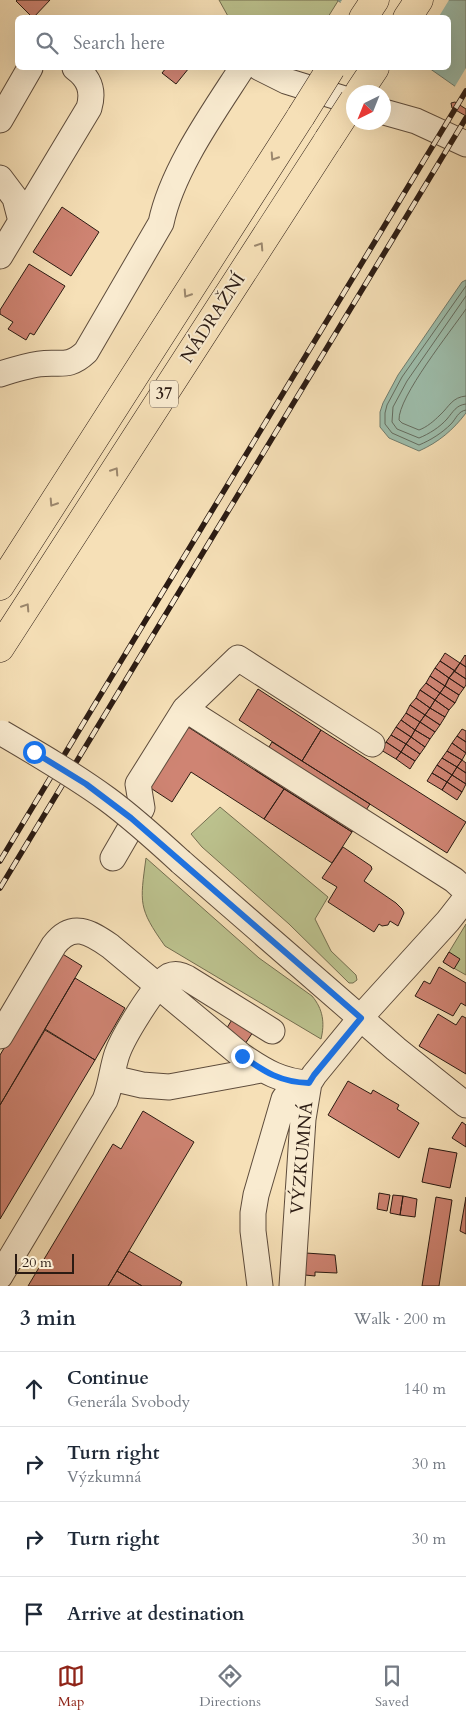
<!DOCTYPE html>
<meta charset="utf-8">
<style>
:root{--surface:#fff;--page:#f6f6f7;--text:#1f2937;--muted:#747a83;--line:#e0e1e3;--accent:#8f2418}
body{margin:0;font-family:Cardo,serif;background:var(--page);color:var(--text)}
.compass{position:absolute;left:346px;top:85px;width:45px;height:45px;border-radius:50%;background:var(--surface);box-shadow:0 5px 20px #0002;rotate:223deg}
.scale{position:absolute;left:15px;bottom:12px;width:59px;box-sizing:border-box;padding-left:5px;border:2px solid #2b1b13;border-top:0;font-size:14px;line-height:18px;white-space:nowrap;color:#2b1b13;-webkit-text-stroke:4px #f9ebd0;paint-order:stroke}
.stop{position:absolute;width:15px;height:15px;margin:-11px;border:4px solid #1a73e8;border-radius:50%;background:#fff}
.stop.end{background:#1a73e8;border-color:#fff;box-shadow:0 1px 5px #0008}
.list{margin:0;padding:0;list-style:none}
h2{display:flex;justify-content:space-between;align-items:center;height:65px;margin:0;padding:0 20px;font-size:21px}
h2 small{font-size:16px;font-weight:400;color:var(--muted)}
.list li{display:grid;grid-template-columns:32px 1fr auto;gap:15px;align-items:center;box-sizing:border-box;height:75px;padding:0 20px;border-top:1px solid var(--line)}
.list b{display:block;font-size:19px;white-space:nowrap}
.list p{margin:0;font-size:16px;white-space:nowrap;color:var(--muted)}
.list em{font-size:16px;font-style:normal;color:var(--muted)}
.icon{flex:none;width:28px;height:28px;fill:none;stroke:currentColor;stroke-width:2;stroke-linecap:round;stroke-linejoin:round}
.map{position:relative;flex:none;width:466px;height:1286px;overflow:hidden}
.search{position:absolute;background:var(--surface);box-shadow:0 5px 20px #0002;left:15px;right:15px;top:15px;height:55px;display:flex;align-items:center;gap:12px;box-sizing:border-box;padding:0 18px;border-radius:8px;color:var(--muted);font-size:19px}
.sheet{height:365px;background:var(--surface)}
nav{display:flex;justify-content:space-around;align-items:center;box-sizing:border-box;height:70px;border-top:1px solid var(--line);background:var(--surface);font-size:14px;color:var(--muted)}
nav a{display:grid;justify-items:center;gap:2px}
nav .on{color:var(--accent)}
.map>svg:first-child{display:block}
.green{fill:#bcc28e;stroke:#746e50}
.water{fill:#9dbdab;stroke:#6f7c6e}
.pier{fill:#f6e0b7}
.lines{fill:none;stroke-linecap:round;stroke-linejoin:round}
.shore{stroke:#646c5f;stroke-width:1}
.building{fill:#cf8473;stroke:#2b1b13}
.minor-casing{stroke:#5e4c3c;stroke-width:27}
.major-casing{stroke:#2b1b13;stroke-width:29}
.minor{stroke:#f9ebd0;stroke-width:25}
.major{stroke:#f6e0b7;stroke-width:28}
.rail-casing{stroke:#2b1b13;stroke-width:5.5}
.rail{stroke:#f9ebd0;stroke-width:4;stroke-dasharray:11;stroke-linecap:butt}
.minor-bridge-casing{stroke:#5e4c3c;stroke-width:27;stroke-linecap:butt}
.major-bridge-casing{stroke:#2b1b13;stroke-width:29;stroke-linecap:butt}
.minor-bridge{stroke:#f9ebd0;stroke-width:25}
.major-bridge{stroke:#f6e0b7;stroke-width:28}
.oneway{stroke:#9b876d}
.route{stroke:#1a73e8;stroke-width:6}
.labels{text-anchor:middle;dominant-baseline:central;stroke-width:4;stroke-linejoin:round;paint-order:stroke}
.shield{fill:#f9ebd0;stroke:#69594c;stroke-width:1}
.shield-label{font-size:16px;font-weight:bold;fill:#2b1b13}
.street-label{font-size:18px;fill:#2b1b13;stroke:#f9ebd0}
</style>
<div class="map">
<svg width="466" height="1286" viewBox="0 0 466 1286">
<rect width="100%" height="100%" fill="#f6e0b7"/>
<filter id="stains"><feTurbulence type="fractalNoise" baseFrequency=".004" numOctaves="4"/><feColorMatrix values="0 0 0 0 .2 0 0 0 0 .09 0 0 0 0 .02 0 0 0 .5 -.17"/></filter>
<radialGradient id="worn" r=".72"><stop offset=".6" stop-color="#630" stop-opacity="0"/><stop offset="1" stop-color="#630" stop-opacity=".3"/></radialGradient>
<path class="green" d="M219,0H337L338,1L328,17L229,18Z
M220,807L328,897L315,919L331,951L356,975L357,980L353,983H349L289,924L202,847L191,834Z
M146,858L259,958L312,996C323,1009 325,1023 321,1039L165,946C138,908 140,903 146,858Z
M466,924V975L443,962Z"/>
<path class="water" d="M337,0H466V94L429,68H448V18L361,17Z
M466,280V413C453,430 439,442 419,451L389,438L380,427V412L383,403L398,375L462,282Z"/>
<path class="pier" d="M342,0H449L438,18H356L339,5Z
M466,68V97L454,88Z"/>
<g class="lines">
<path class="shore" d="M466,286L402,377L387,405L385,413V424L392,433L419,445C431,440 442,433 451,424C456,419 458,411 466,410
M466,296L407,381L393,407L392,422L397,429L419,438C429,434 440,427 447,419C453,412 456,405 466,404
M466,309C451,331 398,397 399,420L402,423L419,430C427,427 434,421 440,415C449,407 452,397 466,396"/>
</g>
<path class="building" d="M17,0H50L33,18L16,1Z
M166,68H189L176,84L162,73Z
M455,102L466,109V116L452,108L451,103Z
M62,207L99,232L71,276L33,252Z
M29,264L65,286L34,335L30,333L26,340L8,329L13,322L0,314V310Z
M445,653L460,663L455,671L440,661Z
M465,655L466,656V667L460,663Z
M440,661L455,671L449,678L435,668Z
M460,663L466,667V679L454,671Z
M435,668L449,678L445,686L430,676Z
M454,671L466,679V685L464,688L449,678Z
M430,676L445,686L440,693L426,683Z
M449,678L464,688L459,695L445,686Z
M426,683L440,693L435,700L420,690Z
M445,686L459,695L455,703L440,693Z
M258,689L321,730L302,761L239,720Z
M420,690L435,700L430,708L416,698Z
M440,693L455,703L449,710L435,700Z
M416,698L430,708L425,715L410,705Z
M435,700L449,710L445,717L430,708Z
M410,705L425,715L420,722L406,713Z
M430,708L445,717L440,725L425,715Z
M406,713L420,722L415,730L401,720Z
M425,715L440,725L435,732L420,722Z
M401,720L415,730L411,737L396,727Z
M420,722L435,732L430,739L415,730Z
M185,725L284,789L264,819L191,772L172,802L146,785Z
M396,727L411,737L406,744L391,735Z
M462,729L466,731V742L457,736Z
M321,730L466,822L447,853L302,761Z
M415,730L430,739L425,747L411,737Z
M391,735L406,744L401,752L386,742Z
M457,736L466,742V753L452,743Z
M411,737L425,747L420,754L406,744Z
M272,742L370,804L352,832L255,770Z
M386,742L401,752L396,759L381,750Z
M452,743L466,753L462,760L447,751Z
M406,744L420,754L415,761L401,752Z
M447,751L462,760L457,767L442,758Z
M401,752L415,761L410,769L396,759Z
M442,758L457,767L452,775L437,765Z
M462,760L466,763V773L457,767Z
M437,765L452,775L447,782L432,773Z
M457,767L466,773V784L452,775Z
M432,773L447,782L442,790L427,781Z
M452,775L466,784L462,792L447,782Z
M447,782L462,792L457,800L442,790Z
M284,789L352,832L332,863L264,819Z
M343,847L371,866L372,869L364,881L396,903L402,909L404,913L398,926L390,921L388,925L382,926L379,924L374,932L328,902L337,887L322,878Z
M449,952L460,959L454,969L443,962Z
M61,953L82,966L0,1105V1055Z
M439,967L466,983V1006L461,1003L453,1016L415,996L424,981L430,984Z
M75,978L125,1008L95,1060L45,1029Z
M438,1014L456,1025L462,1016L466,1018V1074L419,1046Z
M233,1018L253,1032L245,1044L225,1031Z
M45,1030L95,1060L0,1219V1105Z
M348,1081L371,1094L373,1090L399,1105L397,1109L419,1123L399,1158L328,1115Z
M143,1111L194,1142L108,1286H28L113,1144L121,1149Z
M462,1122L466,1125V1147L452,1138Z
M429,1148L457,1153L450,1188L422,1182Z
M379,1193L390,1195L387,1211L377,1209Z
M393,1195L403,1196L400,1215L390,1213Z
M403,1196L417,1199L415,1217L400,1215Z
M436,1197L452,1200L439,1286H422Z
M466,1197V1234L460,1231Z
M129,1251L182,1282L180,1286H142L117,1271Z
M306,1253L335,1255L337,1273L315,1272V1276L305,1275Z
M117,1271L142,1286H108Z"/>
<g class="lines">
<defs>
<path id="minor" d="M260,68L286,81L354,102
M384,112L416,121L466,144
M0,120L30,68
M0,178L15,198L21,221
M0,256L89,108C94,91 89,78 75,68
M0,374C13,370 26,366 39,364C60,361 68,369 86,352L161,223C172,170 213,113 242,68
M185,709L454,880L466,891
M113,858L142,808L138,784L185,709L238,658L372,744
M181,862L396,1049L466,1105
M0,1036L54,945C72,921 90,932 110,946L242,1056C264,1071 282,1082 309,1083
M112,1078L142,1085L169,1087L261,1070
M0,1276L105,1100C111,1085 112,1069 117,1054C123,1037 154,985 169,976C176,973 181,975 187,978L272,1031
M260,1286L253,1231V1213L256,1195L284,1099L295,1083
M292,1286L303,1119L309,1083L314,1075L369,1008L448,921L466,898"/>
<path id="major" d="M363,18L375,0
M407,18L419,0
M359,92L375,68
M0,586L301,116
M0,648L328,140"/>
</defs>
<use href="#minor" class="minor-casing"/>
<use href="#major" class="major-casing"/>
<use href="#minor" class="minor"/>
<use href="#major" class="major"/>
<defs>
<path id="rail" d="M0,861L466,91
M0,888L466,118"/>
</defs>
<use href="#rail" class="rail-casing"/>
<use href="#rail" class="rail"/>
<defs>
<path id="minor-bridge" d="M2,733C38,754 74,775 107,799C133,818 157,840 181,862"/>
<path id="major-bridge" d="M301,116L331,68
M328,140L354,100"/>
</defs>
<use href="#minor-bridge" class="minor-bridge-casing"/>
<use href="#major-bridge" class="major-bridge-casing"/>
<use href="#minor-bridge" class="minor-bridge"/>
<use href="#major-bridge" class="major-bridge"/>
</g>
<defs><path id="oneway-chevron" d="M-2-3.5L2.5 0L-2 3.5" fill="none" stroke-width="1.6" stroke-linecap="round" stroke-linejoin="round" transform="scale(1.25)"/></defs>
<g class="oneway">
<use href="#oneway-chevron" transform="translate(274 157) rotate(123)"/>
<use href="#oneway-chevron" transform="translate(260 246) rotate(-57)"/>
<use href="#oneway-chevron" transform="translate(187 294) rotate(123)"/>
<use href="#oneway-chevron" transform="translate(115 471) rotate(-57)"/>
<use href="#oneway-chevron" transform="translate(53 503) rotate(123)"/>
<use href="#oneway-chevron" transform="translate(26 607) rotate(-57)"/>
</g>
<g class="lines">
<path class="route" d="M34,752L86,784L131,818L361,1018L314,1075L309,1083C280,1082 265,1072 242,1056"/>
</g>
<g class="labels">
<rect class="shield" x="150" y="380.5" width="28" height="27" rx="4"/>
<g class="shield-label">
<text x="164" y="394">37</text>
</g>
<g class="street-label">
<text transform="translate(213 318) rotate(-57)">NÁDRAŽNÍ</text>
<text transform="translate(302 1158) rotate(-85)">VÝZKUMNÁ</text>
</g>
</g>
<rect width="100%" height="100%" filter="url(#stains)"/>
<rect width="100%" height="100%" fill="url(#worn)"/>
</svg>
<svg class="compass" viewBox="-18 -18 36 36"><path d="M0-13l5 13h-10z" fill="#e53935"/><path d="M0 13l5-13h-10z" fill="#747a83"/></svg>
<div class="scale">20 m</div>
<div class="stop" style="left:34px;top:752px"></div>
<div class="stop end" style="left:242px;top:1056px"></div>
<div class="search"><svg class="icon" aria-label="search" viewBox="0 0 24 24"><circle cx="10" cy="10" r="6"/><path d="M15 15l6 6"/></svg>Search here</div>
</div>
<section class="sheet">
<h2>3 min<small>Walk · 200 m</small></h2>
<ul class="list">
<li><svg class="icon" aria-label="ahead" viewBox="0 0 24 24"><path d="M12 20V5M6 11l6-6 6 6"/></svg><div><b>Continue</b><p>Generála Svobody</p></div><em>140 m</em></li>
<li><svg class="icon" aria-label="right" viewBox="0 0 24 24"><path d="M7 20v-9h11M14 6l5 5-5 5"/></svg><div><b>Turn right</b><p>Výzkumná</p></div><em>30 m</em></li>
<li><svg class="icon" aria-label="right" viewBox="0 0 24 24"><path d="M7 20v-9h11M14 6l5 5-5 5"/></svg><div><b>Turn right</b></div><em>30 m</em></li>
<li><svg class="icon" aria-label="arrive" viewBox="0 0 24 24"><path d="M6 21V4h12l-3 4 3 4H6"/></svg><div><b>Arrive at destination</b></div></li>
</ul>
</section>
<nav>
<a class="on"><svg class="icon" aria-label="map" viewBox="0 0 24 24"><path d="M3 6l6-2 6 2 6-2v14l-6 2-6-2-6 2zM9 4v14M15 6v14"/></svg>Map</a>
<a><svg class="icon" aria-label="directions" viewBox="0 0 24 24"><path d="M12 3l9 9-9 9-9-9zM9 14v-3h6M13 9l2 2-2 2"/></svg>Directions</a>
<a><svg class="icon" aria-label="saved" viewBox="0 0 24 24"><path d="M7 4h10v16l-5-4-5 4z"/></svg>Saved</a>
</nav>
